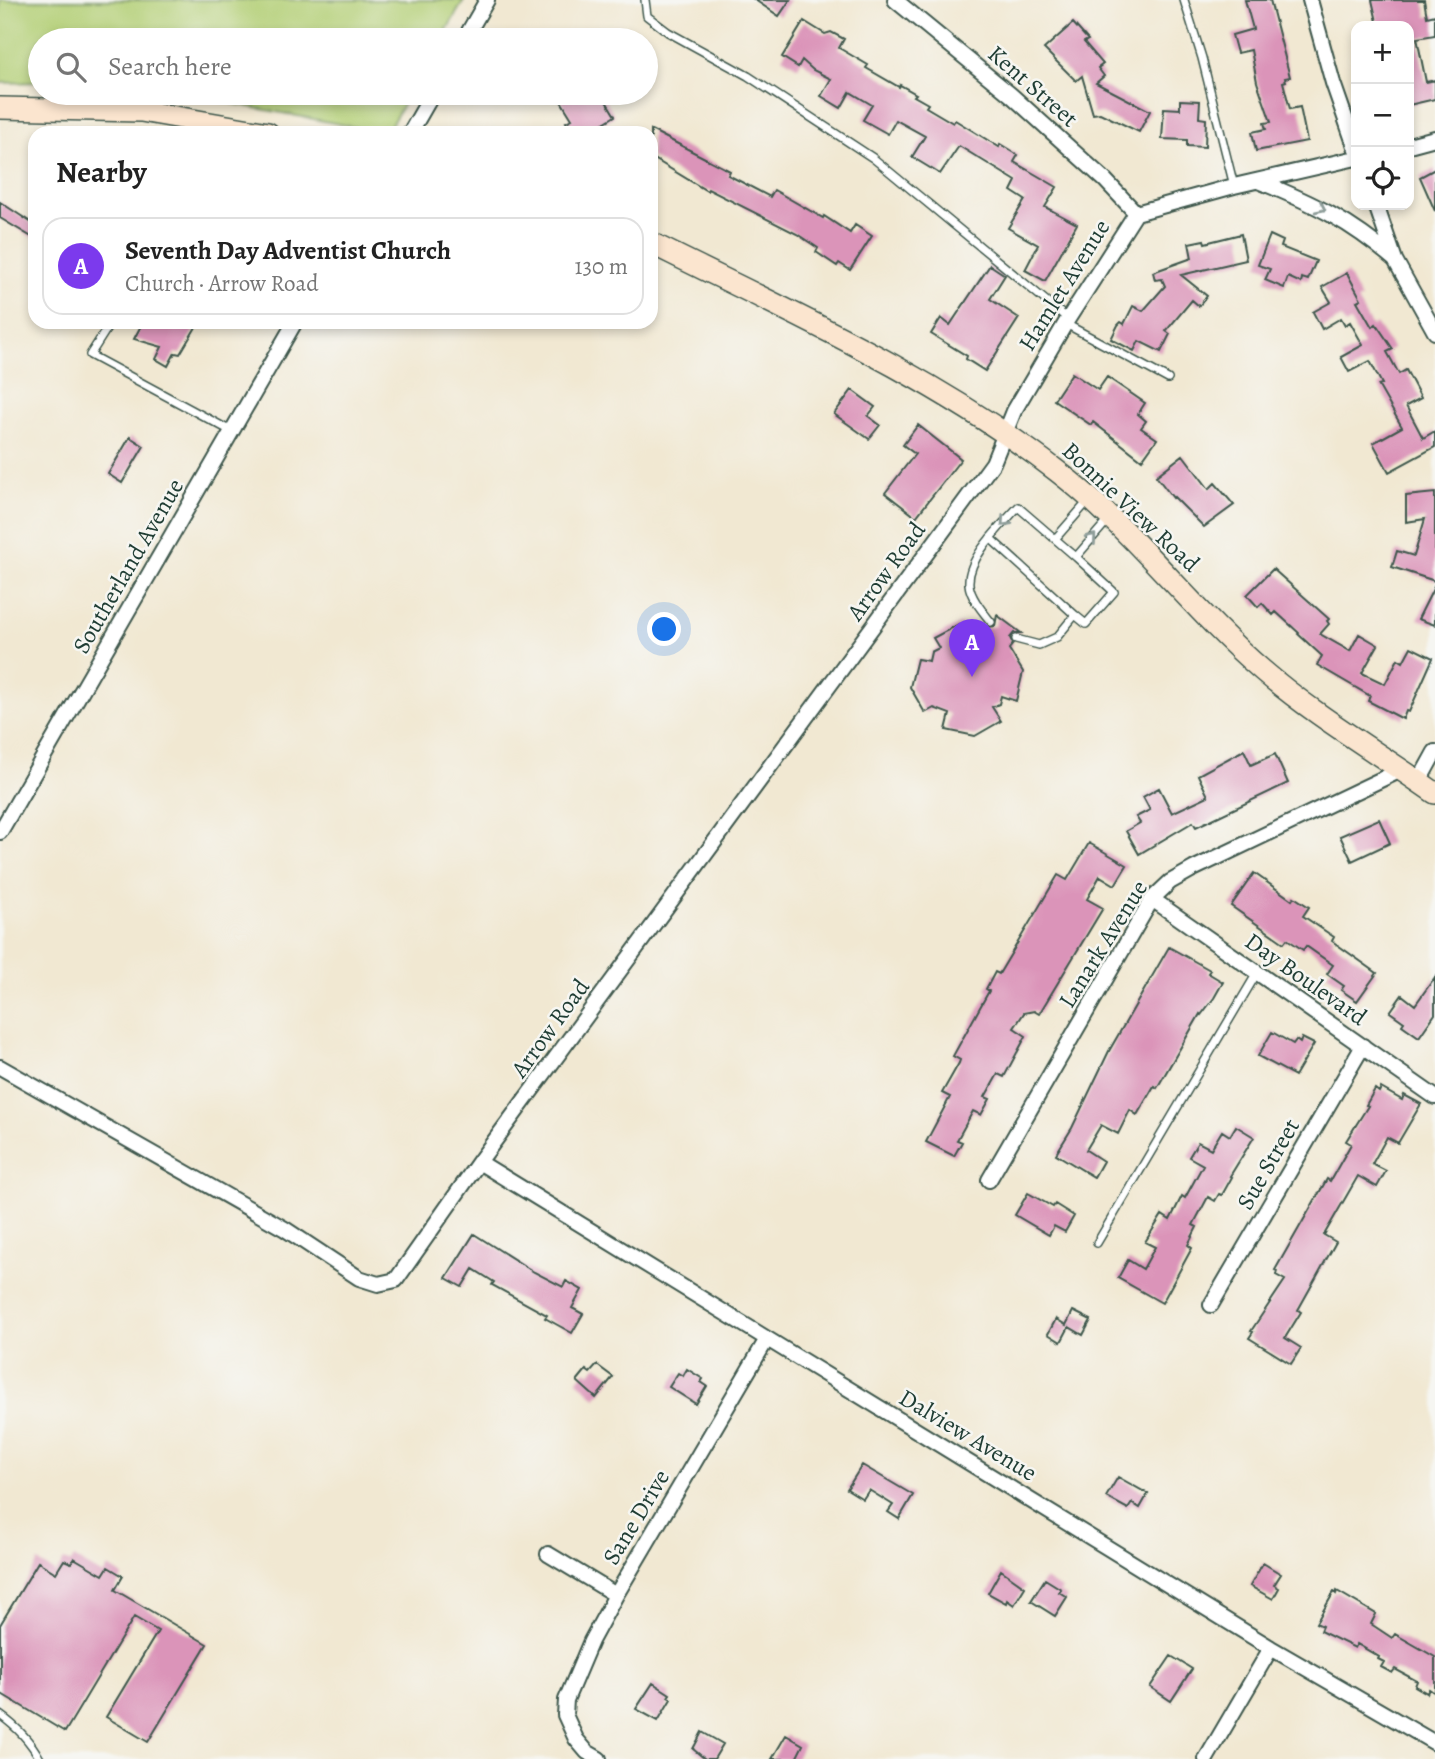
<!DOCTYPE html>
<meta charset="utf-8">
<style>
:root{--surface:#fff;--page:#f2f2f2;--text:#222;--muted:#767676;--line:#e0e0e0;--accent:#7c3aed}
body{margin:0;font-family:Alegreya,serif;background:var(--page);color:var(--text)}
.controls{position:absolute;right:21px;top:21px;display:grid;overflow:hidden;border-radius:14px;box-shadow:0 4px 10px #0003}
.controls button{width:63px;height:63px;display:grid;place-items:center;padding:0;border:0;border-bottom:2px solid var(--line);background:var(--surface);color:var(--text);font:35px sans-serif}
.you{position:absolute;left:665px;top:630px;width:24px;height:24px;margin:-18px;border:5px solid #fff;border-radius:50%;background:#1a73e8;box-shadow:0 0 0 10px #1a73e833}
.badge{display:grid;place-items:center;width:46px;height:46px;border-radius:50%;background:var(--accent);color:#fff;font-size:23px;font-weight:700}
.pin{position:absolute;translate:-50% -58px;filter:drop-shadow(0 2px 4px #0008)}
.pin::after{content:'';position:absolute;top:37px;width:24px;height:21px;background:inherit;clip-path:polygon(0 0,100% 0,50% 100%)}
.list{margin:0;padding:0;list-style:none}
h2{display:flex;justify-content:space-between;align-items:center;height:91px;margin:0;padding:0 28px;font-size:30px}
h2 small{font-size:23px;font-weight:400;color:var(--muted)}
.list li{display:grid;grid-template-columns:46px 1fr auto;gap:21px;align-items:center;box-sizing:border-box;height:98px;margin:0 14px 14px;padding:0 14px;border:2px solid var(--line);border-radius:21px}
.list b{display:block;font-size:26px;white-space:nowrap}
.list p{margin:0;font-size:23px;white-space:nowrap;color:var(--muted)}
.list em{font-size:23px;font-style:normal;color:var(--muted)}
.icon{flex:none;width:38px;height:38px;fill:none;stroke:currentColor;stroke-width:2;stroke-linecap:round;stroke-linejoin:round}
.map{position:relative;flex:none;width:1435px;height:1759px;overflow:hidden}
.search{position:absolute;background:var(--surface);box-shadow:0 4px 10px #0003;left:28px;top:28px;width:630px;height:77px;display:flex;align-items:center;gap:18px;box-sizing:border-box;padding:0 24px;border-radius:38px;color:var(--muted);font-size:26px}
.panel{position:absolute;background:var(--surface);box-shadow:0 4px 10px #0003;left:28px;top:126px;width:630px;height:203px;border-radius:21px}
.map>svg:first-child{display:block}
.green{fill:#b3cf76;stroke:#698655;stroke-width:2}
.building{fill:#db94b9}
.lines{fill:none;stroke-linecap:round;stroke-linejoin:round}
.lane-casing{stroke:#3e574c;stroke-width:10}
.street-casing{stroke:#3e574c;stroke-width:18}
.secondary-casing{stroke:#3e574c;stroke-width:24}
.lane{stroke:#fff;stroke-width:7}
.street{stroke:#fff;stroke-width:14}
.secondary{stroke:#fbe5cf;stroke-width:21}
.oneway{stroke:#8f9e9a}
.labels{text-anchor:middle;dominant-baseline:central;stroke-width:5;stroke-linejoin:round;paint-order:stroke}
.street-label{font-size:24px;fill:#1f3d34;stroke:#f6f6f2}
</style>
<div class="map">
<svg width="1435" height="1759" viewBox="0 0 1435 1759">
<rect width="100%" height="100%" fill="#f6f6f2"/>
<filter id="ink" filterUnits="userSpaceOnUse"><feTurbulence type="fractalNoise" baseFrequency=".0143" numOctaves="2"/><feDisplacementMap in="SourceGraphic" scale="14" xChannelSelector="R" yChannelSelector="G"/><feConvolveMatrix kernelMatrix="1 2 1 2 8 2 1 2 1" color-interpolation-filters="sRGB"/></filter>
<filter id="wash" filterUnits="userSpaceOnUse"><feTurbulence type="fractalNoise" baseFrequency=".00686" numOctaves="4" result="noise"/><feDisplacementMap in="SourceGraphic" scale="28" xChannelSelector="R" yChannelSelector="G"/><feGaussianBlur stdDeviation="1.57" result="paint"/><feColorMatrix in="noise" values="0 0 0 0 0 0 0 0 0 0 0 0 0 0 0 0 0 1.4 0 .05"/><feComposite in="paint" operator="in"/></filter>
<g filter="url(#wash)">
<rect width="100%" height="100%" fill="#f1e8d2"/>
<path class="green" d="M0,0H464L441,40H40V82L0,83Z
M178,93H410L386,133Z"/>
<g id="blocks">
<path class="building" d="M755,0H790L779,16Z
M1245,0H1270L1290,77L1285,78L1286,81L1283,82L1290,109L1300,107L1307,141L1256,151L1252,132L1266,129L1264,123L1271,122L1257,82L1251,50L1237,53L1232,35L1253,29Z
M1372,0H1424L1427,17L1435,15V35L1417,38L1426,82L1435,80V99L1409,105V26H1378Z
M804,21L825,34L831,32L844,39L839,48L868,65L866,68L899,87L900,85L916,94L914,96L928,104L926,107L953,123L955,120L999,147L1000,144L1018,155L1014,162L1057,187L1045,207L1077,224L1045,281L1025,270L1038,245L1008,228L1025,200L1011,191L1016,181L959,146L940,174L912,157L925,136L896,120L888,134L863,120L872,105L850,92L841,108L821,96L831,79L813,70L802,60L798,67L782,57Z
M1073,23L1088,40L1084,42L1103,64L1098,68L1104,76L1096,83L1150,111L1139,132L1100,113L1093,114L1082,76L1076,81L1044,49Z
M556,93H601L615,116L587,133H574L566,122L572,119Z
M1180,100L1200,101L1199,118L1206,119L1205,147L1187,146V140L1162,139L1164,108L1180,109Z
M651,130L730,171L728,175L770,197L774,190L823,218L824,216L850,233L855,225L872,236L850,270L839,263L837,266L816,252L818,248L797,234L708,189L707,191L651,157Z
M1435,169V211L1420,177Z
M0,202L35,225V239L0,218Z
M1241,234L1246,260L1181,275L1207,296L1199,306L1192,300L1166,331L1170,334L1161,352L1139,341L1134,351L1111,339L1118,325L1121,322L1124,324L1133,306L1143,311L1165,286L1162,279L1155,280L1153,272L1192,258L1189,243L1204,240L1205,243Z
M1270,235L1283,241L1281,247L1316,261L1308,280L1302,278L1301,283L1288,277L1284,288L1265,280L1270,269L1258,265Z
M990,265L1005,275L990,299L1019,318L985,371L966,359L967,356L931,334L941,318L950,325Z
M1347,273L1361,299L1357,301L1372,327L1376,324L1393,349L1387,352L1399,374L1406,370L1421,398L1406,406L1423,438L1435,431V447L1389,472L1373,443L1402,427L1378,385L1382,384L1370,361L1349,372L1341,357L1363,345L1350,322L1345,325L1341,318L1322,329L1313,312L1331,302L1322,287Z
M143,322H199L180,354L175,353L168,366L156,359L162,347L134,339Z
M1072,373L1098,390L1107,377L1145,403L1138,414L1146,421L1141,428L1157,439L1142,460L1093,422L1091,425L1054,400Z
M852,390L875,407L868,416L880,425L869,439L834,414Z
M918,425L961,459L916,517L885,493L915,454L903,445Z
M130,437L144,446L122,483L108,474Z
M1183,455L1209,489L1215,483L1234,505L1204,527L1174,497L1173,498L1156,476Z
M1435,493V581L1392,567L1397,551L1414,556L1425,519L1406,522V496Z
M1273,569L1329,619L1327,621L1329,624L1320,634L1350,651L1359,634L1378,645L1362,673L1385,684L1398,659L1403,662L1411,647L1433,658L1409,712L1406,711L1403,719L1368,701L1370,696L1317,665L1322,656L1298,634L1299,633L1276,612L1273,615L1262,603L1258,607L1247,595Z
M1435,585V625L1418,619Z
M997,615L1021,633H1014L1010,638L1013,644L1009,649L1023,672L1016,701L1001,696L999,704L992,707L1001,721L975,736L946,730L950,714L934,708L925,713L910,687L917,659L929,661L931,652L939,648L933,638L959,624L984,631L987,627L995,626Z
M1244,750L1251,765L1275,754L1288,783L1196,827L1193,822L1139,854L1126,831L1140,823L1136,817L1150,810L1143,797L1159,788L1172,813L1208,796L1198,775Z
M1379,819L1390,843L1352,861L1340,836Z
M1089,843L1127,865L1115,885L1100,876L1087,899L1103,908L1039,1014L1034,1011L1024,1013L1014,1028L1026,1036L1004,1077L998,1074L985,1097L990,1099L981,1115L973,1111L957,1140L962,1142L954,1156L926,1142L950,1097L942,1093L959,1063L960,1060L953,1056L989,991L986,989L995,972L999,974L1058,875L1067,880Z
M1254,873L1292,900L1294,897L1309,907L1303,916L1334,937L1332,941L1377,973L1357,1001L1341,990L1344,986L1327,974L1333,965L1306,946L1303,950L1287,939L1284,943L1231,906Z
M1169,947L1210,970L1208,973L1223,982L1214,998L1201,1015L1200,1014L1157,1088L1154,1086L1137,1115L1130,1110L1118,1134L1101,1125L1086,1150L1103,1161L1094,1177L1056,1154L1072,1128L1109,1051Z
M1435,977V1014L1419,1037L1402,1025L1404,1022L1390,1012L1402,995L1415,1005Z
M1272,1032L1293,1044L1296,1040L1300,1043L1302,1038L1314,1044L1295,1076L1258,1056Z
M1381,1088L1402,1100L1404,1095L1421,1104L1398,1143L1387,1137L1372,1164L1386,1171L1377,1187L1358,1176L1324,1235L1336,1242L1298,1310L1301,1312L1285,1338L1301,1348L1291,1364L1249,1338L1253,1332L1251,1331L1285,1280L1276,1275L1277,1271L1275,1270L1327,1179L1330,1181L1351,1144L1346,1141L1368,1106L1366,1105L1375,1089L1379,1092Z
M1236,1126L1254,1137L1230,1176L1232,1177L1222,1195L1219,1194L1215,1201L1208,1197L1193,1225L1197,1227L1188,1245L1192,1248L1162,1303L1118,1278L1128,1260L1143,1269L1155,1247L1145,1242L1162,1215L1170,1220L1182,1196L1185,1198L1203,1165L1189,1157L1198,1142L1211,1149L1222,1131L1230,1136Z
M1028,1193L1053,1207L1055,1204L1074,1216L1065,1232L1054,1226L1049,1235L1015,1215Z
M474,1234L534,1272L563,1287L566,1281L582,1290L572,1308L583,1314L572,1333L545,1318L547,1315L492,1285L494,1282L473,1269L462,1287L446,1278Z
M1073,1311L1091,1320L1083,1335L1069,1327L1061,1342L1048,1334L1056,1319L1066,1325Z
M597,1365L613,1377L596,1398L577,1381L586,1370L590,1373Z
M687,1369L703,1379L701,1382L707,1386L696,1404L669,1387L678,1373L683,1376Z
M862,1465L913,1495L899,1519L888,1512L893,1505L869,1490L863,1499L847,1489Z
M1118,1477L1148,1494L1140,1508L1132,1503L1128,1509L1106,1497Z
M74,1558L103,1575L108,1567L123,1576L115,1590L207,1644L148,1742L106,1717L158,1631L134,1617L65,1732L0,1693V1625L38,1562L56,1573L64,1560L71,1563Z
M1263,1563L1281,1574L1274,1585L1279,1588L1273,1599L1250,1586Z
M1001,1570L1025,1587L1014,1605L1007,1600L1006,1603L988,1593Z
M1045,1579L1061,1589L1059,1592L1067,1597L1055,1616L1031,1601Z
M1337,1591L1376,1614L1371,1624L1392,1638L1395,1634L1435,1657V1693L1429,1689L1427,1693L1415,1686L1417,1681L1395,1669L1392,1673L1381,1667L1384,1662L1378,1659L1379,1657L1357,1644L1355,1648L1320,1631L1322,1626L1316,1623L1334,1592L1336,1594Z
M1171,1656L1192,1669L1171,1701L1150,1687Z
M653,1683L670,1694L668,1697L671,1699L658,1721L636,1709Z
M702,1732L723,1744L714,1759H705L693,1749Z
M786,1735L803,1745L796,1759H772Z"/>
</g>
</g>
<g filter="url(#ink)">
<use href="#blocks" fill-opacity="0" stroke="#3e574c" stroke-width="2"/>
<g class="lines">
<defs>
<path id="lane" d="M645,0L647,16L668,32L748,76L873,158L1068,319
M1184,0L1202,58L1234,186
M111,322L90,355L231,431
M1066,324L1168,379
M990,538L1075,615
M1055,539L1089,500
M991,622C983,612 970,597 969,584C967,558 1001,526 1018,507L1076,557
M1016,639L1039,645L1057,637L1075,615L1086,624L1114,592L1076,557L1108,520
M1097,1243L1257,973
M0,1715C17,1727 30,1740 40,1759"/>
<path id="street" d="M895,0L1011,95L1105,180L1136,213
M1310,0L1333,83L1356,149
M464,40L487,0
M410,133L433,93
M1409,145L1435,138
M1258,181C1313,203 1350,221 1395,260
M1376,205L1395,260L1435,332
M1419,781L1435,752
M0,832L295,322
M1152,899L1435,1097
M0,1067L285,1229L359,1278L378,1284L396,1280L479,1162L993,463L1014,411L1068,319L1136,213L1234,186L1356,158
M479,1162L1271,1648L1435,1743
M989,1180L1152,899L1170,882L1193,869L1401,770
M1211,1305L1363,1046
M548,1554L616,1595
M599,1759L587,1752L576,1739L565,1715L566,1700L591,1641L616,1595L767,1339
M1206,1759L1271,1648"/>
<path id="secondary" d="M0,108L141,111L268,133
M651,243C789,312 934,376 1057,471C1133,529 1190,608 1262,670C1315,716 1377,752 1435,793"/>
</defs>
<use href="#lane" class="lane-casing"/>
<use href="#street" class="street-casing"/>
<use href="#secondary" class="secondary-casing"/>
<use href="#lane" class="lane"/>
<use href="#street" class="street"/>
<use href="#secondary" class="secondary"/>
</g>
<defs><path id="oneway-chevron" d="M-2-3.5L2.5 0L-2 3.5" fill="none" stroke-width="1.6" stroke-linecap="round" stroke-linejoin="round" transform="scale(1.75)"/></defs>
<g class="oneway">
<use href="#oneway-chevron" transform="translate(1321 208) rotate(26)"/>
<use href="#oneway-chevron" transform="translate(1005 522) rotate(132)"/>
<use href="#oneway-chevron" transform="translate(1092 538) rotate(-49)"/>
</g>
</g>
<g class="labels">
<g class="street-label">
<text transform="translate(1033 86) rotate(41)">Kent Street</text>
<text transform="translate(1064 285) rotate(-58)">Hamlet Avenue</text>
<text transform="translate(1131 507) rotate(43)">Bonnie View Road</text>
<text transform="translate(128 566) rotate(-60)">Southerland Avenue</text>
<text transform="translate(886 571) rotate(-54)">Arrow Road</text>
<text transform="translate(1103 944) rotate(-58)">Lanark Avenue</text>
<text transform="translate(1306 979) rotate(35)">Day Boulevard</text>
<text transform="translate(550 1028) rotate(-54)">Arrow Road</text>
<text transform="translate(1268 1164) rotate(-60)">Sue Street</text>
<text transform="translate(968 1435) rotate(31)">Dalview Avenue</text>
<text transform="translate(636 1517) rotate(-59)">Sane Drive</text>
</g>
</g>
</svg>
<div class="controls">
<button>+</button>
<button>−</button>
<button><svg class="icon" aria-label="locate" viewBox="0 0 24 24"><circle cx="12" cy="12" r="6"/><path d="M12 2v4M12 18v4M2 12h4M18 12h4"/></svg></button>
</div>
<div class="you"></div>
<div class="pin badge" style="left:972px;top:677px">A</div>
<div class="search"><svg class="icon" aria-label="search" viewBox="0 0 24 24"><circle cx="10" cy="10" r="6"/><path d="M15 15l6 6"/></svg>Search here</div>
<section class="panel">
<h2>Nearby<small></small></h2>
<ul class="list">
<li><span class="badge">A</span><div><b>Seventh Day Adventist Church</b><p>Church · Arrow Road</p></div><em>130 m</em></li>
</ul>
</section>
</div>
